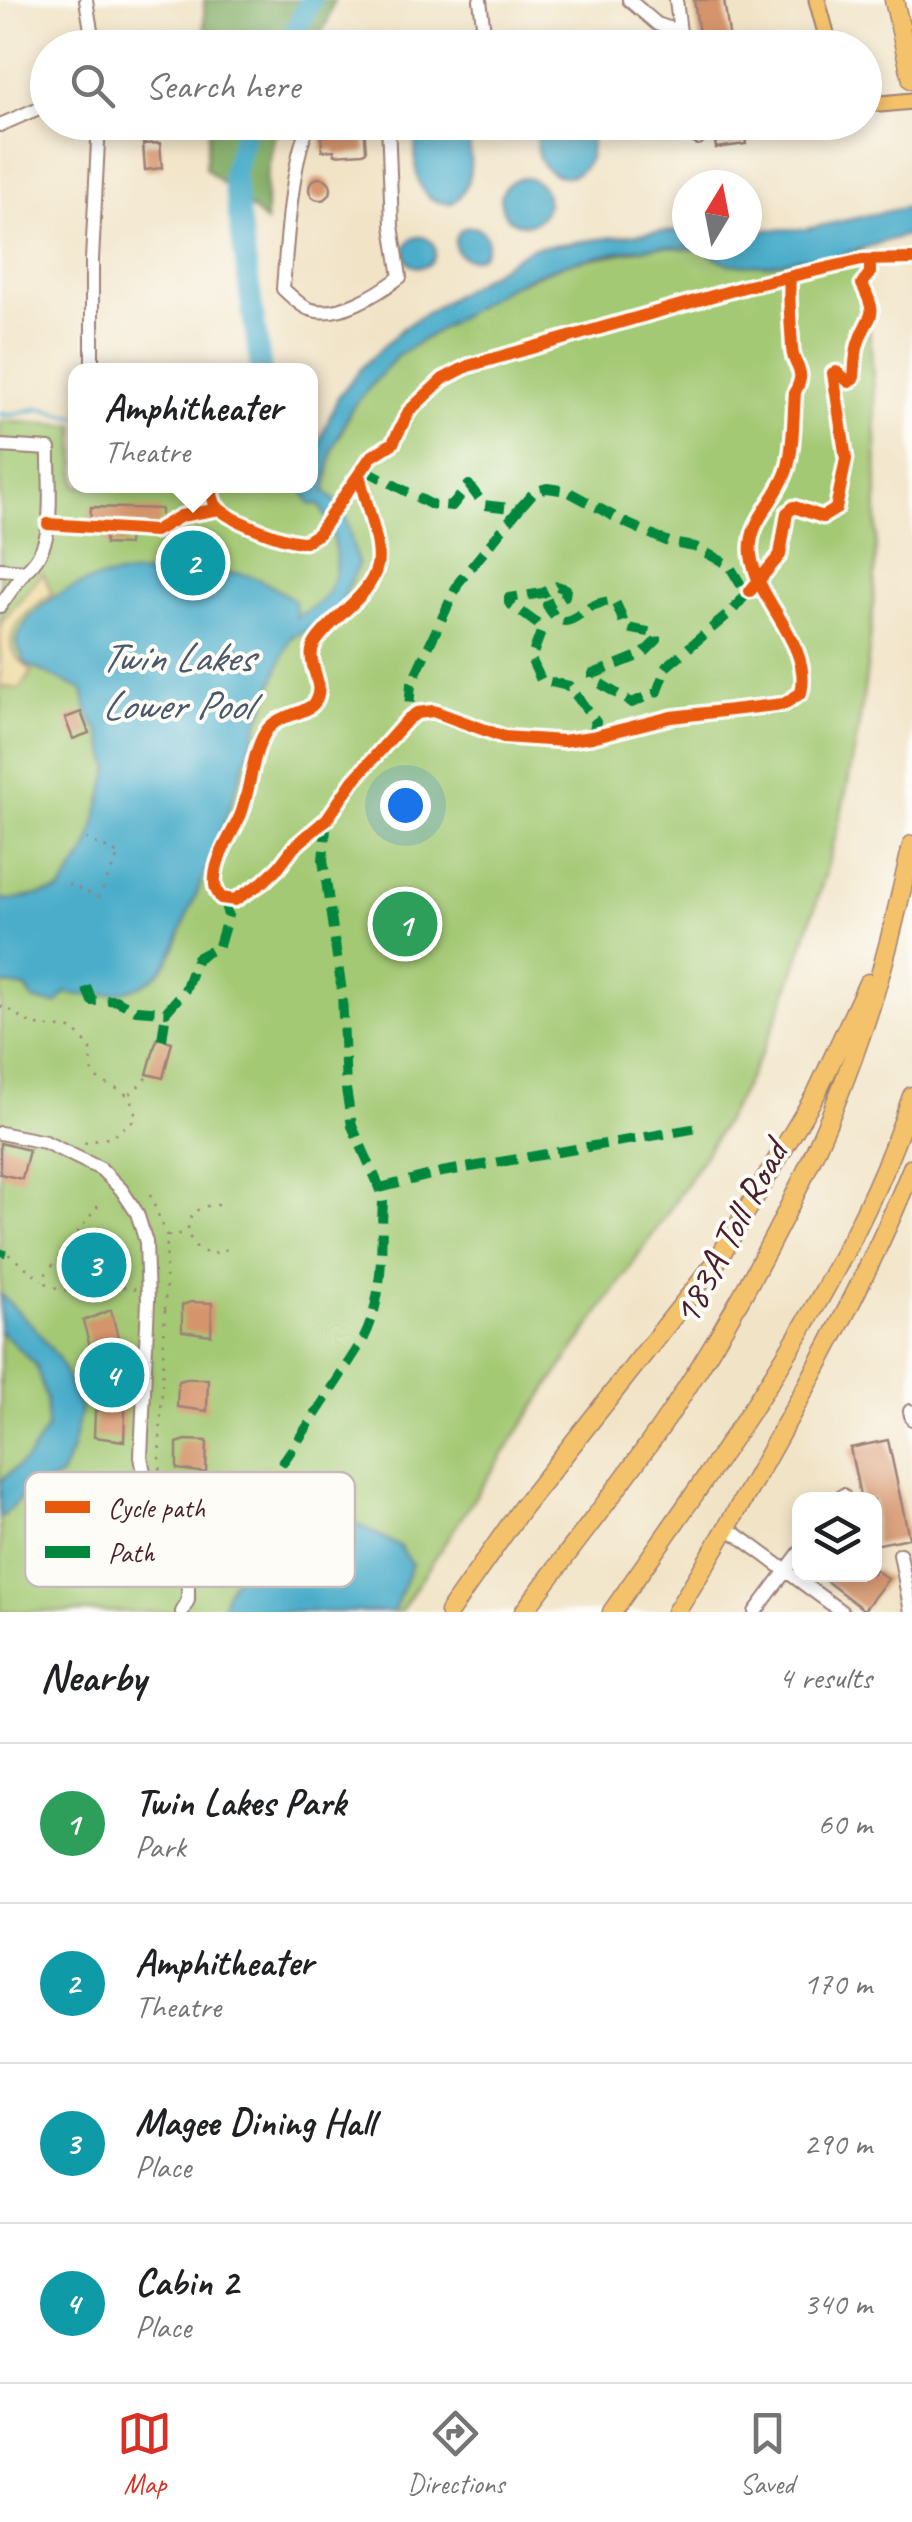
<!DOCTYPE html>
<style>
:root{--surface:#fff;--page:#f2f2f2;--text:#202124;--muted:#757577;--line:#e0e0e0;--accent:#d93025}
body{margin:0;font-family:Caveat,sans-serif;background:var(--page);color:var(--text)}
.controls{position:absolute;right:30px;bottom:30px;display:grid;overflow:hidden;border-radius:20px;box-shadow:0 5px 15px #0003}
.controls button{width:90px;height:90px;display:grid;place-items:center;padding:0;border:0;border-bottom:2px solid var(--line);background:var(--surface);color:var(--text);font:50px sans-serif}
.compass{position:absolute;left:672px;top:170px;width:90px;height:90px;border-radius:50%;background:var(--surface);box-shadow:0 5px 15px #0003;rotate:10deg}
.you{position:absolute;left:405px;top:805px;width:35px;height:35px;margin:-25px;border:8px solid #fff;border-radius:50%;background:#1a73e8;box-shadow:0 0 0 15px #1a73e833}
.badge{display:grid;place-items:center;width:65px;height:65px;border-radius:50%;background:var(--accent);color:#fff;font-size:32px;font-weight:700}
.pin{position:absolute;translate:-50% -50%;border:5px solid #fff;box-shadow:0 2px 10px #0006}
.popup{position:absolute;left:68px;top:363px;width:250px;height:130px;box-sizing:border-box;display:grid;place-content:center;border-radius:20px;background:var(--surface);filter:drop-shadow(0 2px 8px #0005);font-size:32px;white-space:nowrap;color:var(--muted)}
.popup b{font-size:38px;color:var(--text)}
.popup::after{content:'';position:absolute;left:50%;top:100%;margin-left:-20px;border:20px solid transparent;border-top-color:var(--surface)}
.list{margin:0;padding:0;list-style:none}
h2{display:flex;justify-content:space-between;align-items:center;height:130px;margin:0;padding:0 40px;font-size:42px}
h2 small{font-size:32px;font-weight:400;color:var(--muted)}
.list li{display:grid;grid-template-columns:65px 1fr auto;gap:30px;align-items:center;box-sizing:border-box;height:160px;padding:0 40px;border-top:2px solid var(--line)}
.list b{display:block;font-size:38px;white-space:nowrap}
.list p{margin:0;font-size:32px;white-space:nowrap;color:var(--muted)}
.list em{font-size:32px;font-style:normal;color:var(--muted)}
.icon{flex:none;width:55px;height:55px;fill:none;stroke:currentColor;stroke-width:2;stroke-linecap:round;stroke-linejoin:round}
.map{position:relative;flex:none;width:912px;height:1612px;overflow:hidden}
.search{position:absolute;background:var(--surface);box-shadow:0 5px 15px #0003;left:30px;right:30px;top:30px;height:110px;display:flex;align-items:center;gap:25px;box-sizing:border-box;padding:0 35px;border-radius:55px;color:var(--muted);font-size:38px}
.sheet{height:770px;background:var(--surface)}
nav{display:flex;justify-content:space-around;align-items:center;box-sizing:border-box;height:140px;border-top:2px solid var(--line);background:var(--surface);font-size:28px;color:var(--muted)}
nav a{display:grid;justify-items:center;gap:5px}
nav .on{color:var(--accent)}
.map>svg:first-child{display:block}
.green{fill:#a4c974;stroke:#777450;stroke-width:2.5}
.forest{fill:#83ad66;stroke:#666648;stroke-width:2.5}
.sand{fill:#eeda9e;stroke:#9c7c64;stroke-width:2.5}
.water{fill:#4badca;stroke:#4a667a;stroke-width:2.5}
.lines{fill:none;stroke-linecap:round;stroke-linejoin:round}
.stream{stroke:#4badca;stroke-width:4}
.river{stroke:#4badca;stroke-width:22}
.building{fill:#d5946c}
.minor-casing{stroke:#9e8178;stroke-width:16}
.major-casing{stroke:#9e8178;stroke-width:19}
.highway-casing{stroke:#9e8178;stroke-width:21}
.path{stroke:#9e8178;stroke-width:2.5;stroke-dasharray:2.5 8;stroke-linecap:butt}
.minor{stroke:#fff;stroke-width:12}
.major{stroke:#f4c26a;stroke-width:15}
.highway{stroke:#f4c26a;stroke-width:18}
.quiet{stroke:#00873e;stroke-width:10;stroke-dasharray:20 10;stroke-linecap:butt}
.cycleway-casing{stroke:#fdfcf7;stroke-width:19}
.cycleway{stroke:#e8590c;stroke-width:12}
.labels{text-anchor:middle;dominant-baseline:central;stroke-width:8;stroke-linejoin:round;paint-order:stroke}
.street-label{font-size:40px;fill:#4a1f2b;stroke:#fdfcf7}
.water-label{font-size:42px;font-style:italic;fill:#4a586b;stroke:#fdfcf7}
.key{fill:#fdfcf7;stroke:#c7baba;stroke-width:2.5}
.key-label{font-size:28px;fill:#4a1f2b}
</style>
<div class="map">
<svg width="912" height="1612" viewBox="0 0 912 1612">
<rect width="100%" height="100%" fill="#fdfcf7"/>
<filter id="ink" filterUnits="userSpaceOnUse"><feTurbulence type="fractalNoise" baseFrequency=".01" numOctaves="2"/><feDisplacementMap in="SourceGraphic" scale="20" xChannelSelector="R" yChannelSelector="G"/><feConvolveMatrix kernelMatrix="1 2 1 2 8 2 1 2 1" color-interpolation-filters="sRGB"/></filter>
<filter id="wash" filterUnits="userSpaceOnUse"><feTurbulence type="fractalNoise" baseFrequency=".0048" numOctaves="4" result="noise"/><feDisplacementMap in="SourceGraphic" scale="40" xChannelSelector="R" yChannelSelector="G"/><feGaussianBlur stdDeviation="2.25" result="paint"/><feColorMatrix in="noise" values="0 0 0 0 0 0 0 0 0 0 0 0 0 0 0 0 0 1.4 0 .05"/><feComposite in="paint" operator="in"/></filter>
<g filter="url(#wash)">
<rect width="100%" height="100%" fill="#f1e3c6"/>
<path class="green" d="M661,246L702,250L729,264L767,265L801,258L835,257L861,249C889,481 885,696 811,920C797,963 783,1007 764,1048C714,1151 648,1241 584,1335C521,1426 460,1519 400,1612H0V421L75,426L76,486H310L311,440L321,442L340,436L351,409L397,356L506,288L567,263Z"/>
<path class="forest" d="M204,0H334L327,23L313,47L205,48Z
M210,123H277L266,180V222L205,168Z"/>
<path class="sand" d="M43,573L52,594C36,604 1,630 14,654C18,660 28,666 32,672L20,689L0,686V624Z"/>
<path class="water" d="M416,123H468C469,151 478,186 452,203C407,205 416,153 416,123Z
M537,123H590C590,135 593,151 587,162C575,185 545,178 538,155C536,145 537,133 537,123Z
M501 201a23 23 0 1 1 46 0a23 23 0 1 1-46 0Z
M912,206V233L835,257L801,258L767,265L729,264L702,250L661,246L629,250L567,263L532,276L506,288L397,356L351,409L333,449L325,491L344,510L358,565L337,612L319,626L291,637C254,724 231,817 192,904C183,923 177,950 164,967C142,996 96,998 65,993L57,1004L34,1001L26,988L0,984V899L12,900L60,891L88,849L110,768L101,734L88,715L83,690L26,664L16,643C33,589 110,569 162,574C178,576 185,592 203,591C226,554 268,583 295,601L296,617C304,612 317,606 323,599C344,574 336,529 319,505L310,504L303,491L310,486L311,463L338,397L362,367L404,327L531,248L653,232L687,231V245H747V230L806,229Z
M455 243a16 16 0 1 1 32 0a16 16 0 1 1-32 0Z
M405 252a15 15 0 1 1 30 0a15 15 0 1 1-30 0Z
M0,1294L32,1325L59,1359L81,1409L72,1449L61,1476L27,1492L0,1519V1481L27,1459L47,1429L46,1400L36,1365L0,1331Z
M307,1498L399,1546L412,1564L393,1612H222L226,1593L283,1505Z"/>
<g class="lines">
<path class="stream" d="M0,414C15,418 27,408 42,409C54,410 63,417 76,416"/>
<path class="river" d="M286,48L311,0
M247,122L233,175L261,370"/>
</g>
<g id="blocks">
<path class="building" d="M694,0H724L731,48H701Z
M471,34L472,48H348L351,36L373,41V36Z
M712,122H743L746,144L716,148Z
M364,126L366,151L363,153L335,155L334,150L322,151L321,130Z
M160,143L162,168L145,170L143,144Z
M309 189a11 11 0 1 1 22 0a11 11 0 1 1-22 0Z
M91,507L161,509V528L129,527L128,545L105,544L106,525L90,524Z
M81,712L89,733L73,739L65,718Z
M157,1038L172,1042L163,1078L147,1074Z
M0,1143L29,1150L22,1179L0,1174Z
M92,1240L94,1247L117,1243L125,1272L72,1289L62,1257L75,1253L72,1245Z
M191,1302L212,1303L211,1335L182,1331V1305Z
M111,1310L119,1341L90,1346L83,1321Z
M98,1359L127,1360L124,1441L94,1437L95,1411L105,1409V1388H97Z
M187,1379H208L207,1411L177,1407L178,1381Z
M186,1440L207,1441L206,1473L177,1469V1443Z
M888,1440L909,1538L874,1545V1500H861L850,1448Z
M230,1469L250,1481L240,1497L220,1485Z
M129,1483L138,1510L123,1515L114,1488Z
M874,1569L888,1579L864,1610L817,1574H874Z"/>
</g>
</g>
<g filter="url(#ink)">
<use href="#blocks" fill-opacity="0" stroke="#9e8178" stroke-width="2.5"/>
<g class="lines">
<defs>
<path id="minor" d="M86,0L94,48
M480,0L486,48
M629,0L657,24L680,32L683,48
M676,0L680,32
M311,122C292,149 286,252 283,289C290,295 300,306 309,309C338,320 379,293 400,277L392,226L388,122
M695,122L698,138
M0,125L48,104
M92,370V260L99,122
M0,446L49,449C48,489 59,545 25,571
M0,569L25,571L0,606
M0,1133L45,1142L101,1169L121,1189L137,1213L146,1242L148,1301L141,1457L149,1498L173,1543L188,1582V1600L182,1612
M910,1411L912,1419
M839,1500L843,1495
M728,1528L842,1612
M900,1554L911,1612
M755,1612L800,1552"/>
<path id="major" d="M817,0L830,48
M864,97L881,104L912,101"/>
<path id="highway" d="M894,0L912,80
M449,1612L522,1508L717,1261L817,1092L868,983
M524,1612C574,1543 630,1475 677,1403C752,1287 819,1160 863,1029C884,969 898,906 912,845
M612,1612C724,1451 850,1283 912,1096
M676,1612C714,1552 749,1490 784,1427C831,1343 876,1258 912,1168"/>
</defs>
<use href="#minor" class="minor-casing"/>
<use href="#major" class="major-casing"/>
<use href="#highway" class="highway-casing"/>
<path class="path" d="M68,884L99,897L119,854L87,839
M0,1006C11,1009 14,1013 23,1019C37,1029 59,1026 75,1030L91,1049L92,1074C109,1091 137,1087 135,1119L112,1137L80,1144
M130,1094L150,1075
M150,1195L167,1236L165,1310
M219,1205C168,1203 187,1270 227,1249
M98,1206L45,1275L47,1285L71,1292L116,1281L120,1287L137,1289
M168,1236L185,1233
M0,1248L42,1280
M165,1310L159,1464L166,1489L197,1548L214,1555"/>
<use href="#minor" class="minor"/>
<use href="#major" class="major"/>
<use href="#highway" class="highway"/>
<path class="quiet" d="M364,469L430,504L452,506L469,485L484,505L519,509L459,582L411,684L408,719
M519,509L534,492L547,488L567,491L626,523L671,543L695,547L729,565L747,595
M592,737L596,722L569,686L541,680L531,659L541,632L539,625L509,603V598L543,593L557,586L566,589L565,596L547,605C562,632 572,619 589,608C595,603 605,602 614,600C632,632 612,625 654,633L657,640L643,654L593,674V679L632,703L658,691L666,667L732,611L754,585
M86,987L92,1001L115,1000L136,1010L166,1012L185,990L197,958L219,946L228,915L223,898
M162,1040L166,1012
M380,1188L442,1172L698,1128
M0,1256L2,1249
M188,1582C257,1509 309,1424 363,1340C385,1298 380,1248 383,1202L380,1188L352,1126L346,1089L342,992L323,860L327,819"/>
<defs>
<path id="cycleway" d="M360,477C364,501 382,544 377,566C370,598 332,616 315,643C303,662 327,683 315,702C306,716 276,713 265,733C252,754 250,790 241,814C233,833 216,856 215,877C214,886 216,891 221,898L235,900L263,882L279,867L294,847L327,819L353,781L408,719L417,713L433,711L504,737L563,741L592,737L671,717L784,704L801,693C813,645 757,602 751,555C747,521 777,501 787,470C794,447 793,417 795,392C808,368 793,369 792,348C791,324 788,301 790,277
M212,486C212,494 212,502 219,509C235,522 285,542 305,542L318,534L371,457L393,443L409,411L443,379L468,366L744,287L862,260L912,259
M48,524L155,531L181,516L219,509
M750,591L780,555L787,513L794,507L823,517L836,509L846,459L833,373L837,372L849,382L854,377C855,367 855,355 858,344C867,312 881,322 862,284L870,273V260"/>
</defs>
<use href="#cycleway" class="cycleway-casing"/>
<use href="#cycleway" class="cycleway"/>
</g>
</g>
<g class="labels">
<g class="street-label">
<text transform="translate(730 1233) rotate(-62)">183A Toll Road</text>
</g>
<g class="water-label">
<text x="176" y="657">Twin Lakes<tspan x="176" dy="48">Lower Pool</tspan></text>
</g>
</g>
<rect x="25" y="1472" width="330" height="115" rx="15" class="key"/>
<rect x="45" y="1501" width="45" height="12" fill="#e8590c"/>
<rect x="45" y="1546" width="45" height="12" fill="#00873e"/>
<g class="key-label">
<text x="108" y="1517">Cycle path</text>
<text x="108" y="1562">Path</text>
</g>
</svg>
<div class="controls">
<button><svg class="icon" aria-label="layers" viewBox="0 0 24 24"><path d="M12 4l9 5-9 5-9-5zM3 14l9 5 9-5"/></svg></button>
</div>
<svg class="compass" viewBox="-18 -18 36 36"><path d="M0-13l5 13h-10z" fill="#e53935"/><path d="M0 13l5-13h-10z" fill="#757577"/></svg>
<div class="you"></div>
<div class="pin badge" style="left:405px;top:924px;background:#2e9e5b">1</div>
<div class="pin badge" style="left:193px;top:563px;background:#0f9aa8">2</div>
<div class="popup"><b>Amphitheater</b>Theatre</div>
<div class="pin badge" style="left:94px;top:1265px;background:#0f9aa8">3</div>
<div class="pin badge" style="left:112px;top:1375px;background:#0f9aa8">4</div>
<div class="search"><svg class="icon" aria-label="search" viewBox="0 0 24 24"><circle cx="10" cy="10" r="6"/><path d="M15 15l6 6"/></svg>Search here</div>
</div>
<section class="sheet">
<h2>Nearby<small>4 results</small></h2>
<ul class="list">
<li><span class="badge" style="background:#2e9e5b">1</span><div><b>Twin Lakes Park</b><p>Park</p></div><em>60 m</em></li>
<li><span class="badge" style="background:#0f9aa8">2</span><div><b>Amphitheater</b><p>Theatre</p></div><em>170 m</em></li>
<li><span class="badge" style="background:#0f9aa8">3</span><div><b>Magee Dining Hall</b><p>Place</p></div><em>290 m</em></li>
<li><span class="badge" style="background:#0f9aa8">4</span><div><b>Cabin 2</b><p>Place</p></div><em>340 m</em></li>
</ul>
</section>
<nav>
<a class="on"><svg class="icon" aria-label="map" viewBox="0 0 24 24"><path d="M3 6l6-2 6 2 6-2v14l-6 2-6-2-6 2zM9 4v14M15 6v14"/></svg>Map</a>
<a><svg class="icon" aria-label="directions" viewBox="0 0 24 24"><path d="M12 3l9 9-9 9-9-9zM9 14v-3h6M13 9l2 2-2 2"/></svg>Directions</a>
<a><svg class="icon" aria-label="saved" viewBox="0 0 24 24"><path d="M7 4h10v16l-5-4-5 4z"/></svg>Saved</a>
</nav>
